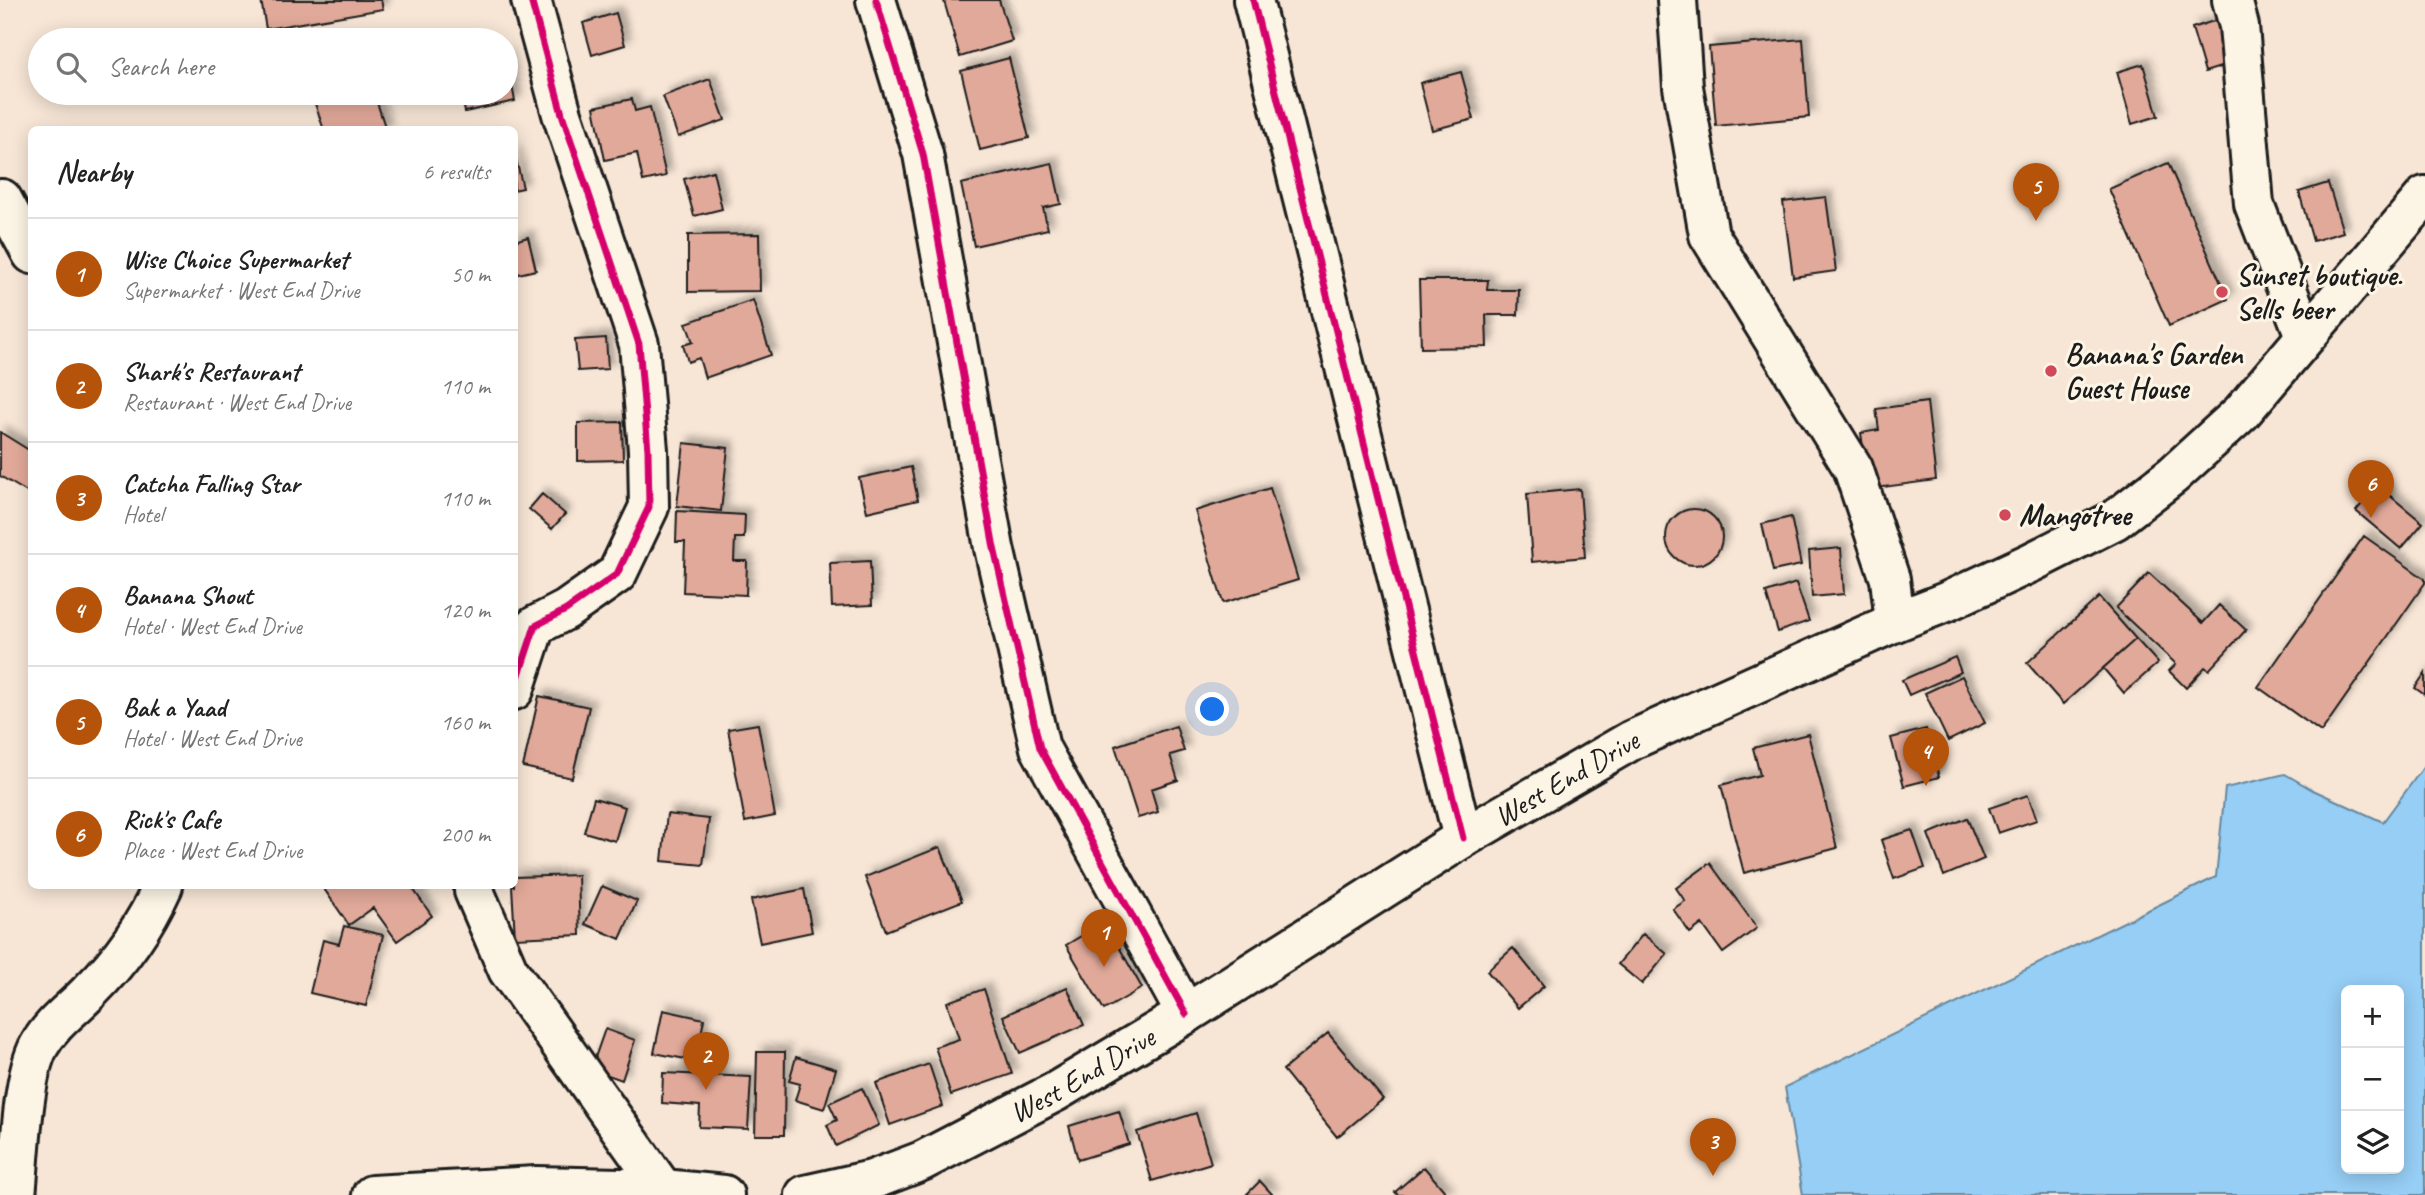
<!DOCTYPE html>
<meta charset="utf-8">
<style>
:root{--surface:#fff;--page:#f2f2f2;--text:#222;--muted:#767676;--line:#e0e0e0;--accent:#b45309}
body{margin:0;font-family:Caveat,sans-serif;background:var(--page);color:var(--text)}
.controls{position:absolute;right:21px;bottom:21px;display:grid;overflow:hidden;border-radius:10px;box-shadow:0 4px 18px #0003}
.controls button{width:63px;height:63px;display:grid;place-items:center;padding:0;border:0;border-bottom:2px solid var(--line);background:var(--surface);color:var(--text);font:35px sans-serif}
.you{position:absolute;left:1213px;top:710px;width:24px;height:24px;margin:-18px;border:5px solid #fff;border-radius:50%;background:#1a73e8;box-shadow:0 0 0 10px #1a73e833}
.badge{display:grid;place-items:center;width:46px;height:46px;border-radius:50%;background:var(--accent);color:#fff;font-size:23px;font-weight:700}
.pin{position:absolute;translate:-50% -58px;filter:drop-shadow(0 2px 4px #0008)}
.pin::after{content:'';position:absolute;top:37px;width:24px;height:21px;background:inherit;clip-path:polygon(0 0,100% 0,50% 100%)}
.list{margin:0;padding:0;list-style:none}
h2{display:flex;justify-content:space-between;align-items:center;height:91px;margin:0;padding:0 28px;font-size:30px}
h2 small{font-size:23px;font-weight:400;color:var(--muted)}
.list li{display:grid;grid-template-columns:46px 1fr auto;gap:21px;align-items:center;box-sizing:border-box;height:112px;padding:0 28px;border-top:2px solid var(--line)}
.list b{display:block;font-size:26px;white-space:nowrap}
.list p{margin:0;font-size:23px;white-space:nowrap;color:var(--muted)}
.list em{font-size:23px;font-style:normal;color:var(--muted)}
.icon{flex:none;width:38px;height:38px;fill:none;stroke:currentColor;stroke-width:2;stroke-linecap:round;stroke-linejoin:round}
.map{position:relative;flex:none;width:2425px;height:1195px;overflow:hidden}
.search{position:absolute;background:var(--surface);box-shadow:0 4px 18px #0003;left:28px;top:28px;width:490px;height:77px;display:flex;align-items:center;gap:18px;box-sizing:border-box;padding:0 24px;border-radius:38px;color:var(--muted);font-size:26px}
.panel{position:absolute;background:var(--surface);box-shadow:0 4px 18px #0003;left:28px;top:126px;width:490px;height:763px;border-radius:10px}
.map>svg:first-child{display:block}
.water{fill:#96cef5;stroke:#65879e;stroke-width:2;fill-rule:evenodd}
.building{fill:#e1a999;stroke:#1c1c1c;stroke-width:2;filter:url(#shadow)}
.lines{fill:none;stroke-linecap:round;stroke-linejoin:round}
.minor-casing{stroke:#1c1c1c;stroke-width:44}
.secondary-casing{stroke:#1c1c1c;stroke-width:44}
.minor{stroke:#fcf5e5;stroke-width:38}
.secondary{stroke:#fcf5e5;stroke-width:38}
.cycleway-casing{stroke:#fcf5e5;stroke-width:11}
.cycleway{stroke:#d6006c;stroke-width:7}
.poi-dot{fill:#d1495b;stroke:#fcf5e5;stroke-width:2.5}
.labels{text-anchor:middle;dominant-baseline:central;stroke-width:6;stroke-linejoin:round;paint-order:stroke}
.poi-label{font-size:30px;font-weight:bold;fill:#1c1c1c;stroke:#fcf5e5;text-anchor:start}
.street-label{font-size:30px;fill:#1c1c1c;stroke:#fcf5e5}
</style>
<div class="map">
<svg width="2425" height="1195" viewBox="0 0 2425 1195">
<defs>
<filter id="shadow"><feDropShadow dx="6" dy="-6" stdDeviation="3.5" flood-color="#0004"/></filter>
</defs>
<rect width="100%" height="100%" fill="#f7e6d6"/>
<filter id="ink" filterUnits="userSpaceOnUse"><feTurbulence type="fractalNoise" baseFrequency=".0143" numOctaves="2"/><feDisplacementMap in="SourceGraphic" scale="14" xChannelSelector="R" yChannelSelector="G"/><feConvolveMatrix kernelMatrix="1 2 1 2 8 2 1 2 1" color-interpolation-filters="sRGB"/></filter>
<g filter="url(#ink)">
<path class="water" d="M2425,765V1195H1803L1785,1087L2216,877L2225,788L2285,774L2313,790L2383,822ZM2346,990H2399V1169H2346Z"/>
<path class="building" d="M261,0H381L383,9L266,29Z
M948,0H999L1012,41L960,57L944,1Z
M616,13L625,45L592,55L583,23Z
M2220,19L2233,63L2205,72L2192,28Z
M1803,39L1809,117L1716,126L1709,47Z
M506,54L515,101L465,112L461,93H506Z
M1009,58L1029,138L980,150L961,71Z
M2143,64L2158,116L2132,124L2117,72Z
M1461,72L1474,119L1432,130L1420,83Z
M710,79L725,120L678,137L663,96Z
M319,93H374L386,130H324L312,95Z
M632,99L635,111L650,107L666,176L643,181L637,153L605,160L594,107Z
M514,151L523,188L514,190Z
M1052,163L1061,204L1043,208L1048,229L974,246L961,184Z
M2168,163L2228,299L2169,326L2109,189Z
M713,171L722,209L694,216L684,179Z
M2328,183L2343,232L2313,241L2299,192Z
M1826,197L1836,271L1793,277L1783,202Z
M759,234L760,291L688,292V235Z
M528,237L536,270L514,275V241Z
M1419,280H1488L1487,290H1519L1518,315H1486L1487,347L1421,348Z
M753,300L771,355L705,378L699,358L688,362L683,345L693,342L686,323Z
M606,338L608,369L578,371L575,340Z
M1927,402L1936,480L1869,489L1861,433L1879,430L1876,409Z
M622,422L623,460L578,461V423Z
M0,432L32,452V495L0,476Z
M684,443L728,448L721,511L677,506Z
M911,467L918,500L867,512L859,478Z
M2377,485L2423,523L2401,549L2356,511Z
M1270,488L1298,580L1223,603L1195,511Z
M1580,489L1585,557L1532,562L1527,494Z
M542,494L565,514L552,529L529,509Z
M1666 537a28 28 0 1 1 56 0a28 28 0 1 1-56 0Z
M677,511L745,515L744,538H735L734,561H747L746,595L683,592L685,542H676Z
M1791,517L1801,565L1773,571L1762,524Z
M2364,536L2425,579V583L2321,732L2258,687Z
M1841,548L1844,594L1812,597L1809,551Z
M870,561L872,605L832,607L830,563Z
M2149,573L2203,623L2219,605L2246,630L2209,670L2205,667L2186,688L2169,671L2176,664L2116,608Z
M1796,583L1809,621L1778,632L1766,593Z
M2099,597L2136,639L2063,704L2027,663Z
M2136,639L2158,663L2124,693L2103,668Z
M1955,657L1961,672L1909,695L1902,680Z
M2425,673V695L2415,688Z
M1962,676L1985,723L1948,741L1925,693Z
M539,696L589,707L572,778L523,767Z
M758,724L775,816L745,822L728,729Z
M1176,726L1184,751L1170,755L1178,780L1151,789L1158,812L1138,818L1115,746Z
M1926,729L1939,777L1904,786L1891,738Z
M1808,734L1837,848L1744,873L1721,785L1760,775L1753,748Z
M2028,795L2037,820L1998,833L1989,808Z
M594,798L625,807L615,841L584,832Z
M667,814L709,819L703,865L662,861Z
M1967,818L1984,859L1944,876L1928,834Z
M1912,830L1925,868L1894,879L1881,840Z
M940,847L962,901L886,931L865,877Z
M1710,863L1757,928L1723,953L1702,924L1690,933L1673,909L1685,901L1676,888Z
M578,875L580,935L515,938L512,886H514V877Z
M322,886H411L432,916L397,941L373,908L349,925Z
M602,886L637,901L620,939L585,924Z
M804,889L812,932L760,943L751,900Z
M1105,922L1142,988L1104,1010L1066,945Z
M344,926L383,935L366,1006L310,993L323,940L339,944Z
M1643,934L1667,954L1642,984L1618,964Z
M1513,948L1544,986L1518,1008L1487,971Z
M1067,987L1084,1025L1020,1053L1003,1016Z
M984,989L1012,1074L951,1095L935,1047L959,1039L947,1002Z
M663,1010L704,1019L696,1061L654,1053Z
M605,1029L635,1040L622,1080L591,1069Z
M1328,1033L1383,1099L1337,1137L1283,1070Z
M757,1052H785L784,1135H755Z
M796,1057L836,1069L824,1109L795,1100L800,1084L789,1081Z
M929,1064L943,1106L890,1125L876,1083Z
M663,1073L751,1077L748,1129L699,1127L700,1106L662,1103Z
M862,1088L879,1125L836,1146L827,1125L837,1120L829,1103Z
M1119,1111L1129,1144L1078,1160L1069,1126Z
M1196,1113L1211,1163L1152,1181L1137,1132Z
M1424,1167L1448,1195H1398L1395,1192Z
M1260,1181L1273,1195H1246Z"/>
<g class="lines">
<defs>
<path id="minor" d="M876,0L923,154L994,548L1040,748L1186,1014
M1253,0L1463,838
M1677,0L1683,87L1709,235L1853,468L1890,579L1895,622
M2232,0L2239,26L2254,204L2305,336
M2,199L32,254
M514,690L535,626L566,610L617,574L649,507L648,450L639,344L562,114L531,0
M475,886L474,891L508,970L663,1189
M16,1195C20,1157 22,1078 39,1046C52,1023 72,1010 90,991C121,960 145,926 163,886"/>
<g id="secondary">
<path d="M372,1195L536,1186L663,1189L724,1195"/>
<path id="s1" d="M805,1195L872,1180L922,1161L1055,1092L1186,1014L1463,838L1632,740L1895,622L1946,602L2032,562L2115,520L2173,475L2241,413L2425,196"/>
</g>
</defs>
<use href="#minor" class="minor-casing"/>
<use href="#secondary" class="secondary-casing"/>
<use href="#minor" class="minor"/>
<use href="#secondary" class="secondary"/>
<defs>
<path id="cycleway" d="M876,0L923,154L994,548L1040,748L1186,1014
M1253,0L1463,838
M514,690L535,626L566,610L617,574L649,507L648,450L639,344L562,114L531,0"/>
</defs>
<use href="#cycleway" class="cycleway-casing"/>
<use href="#cycleway" class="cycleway"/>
</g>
</g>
<g class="poi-dot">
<circle cx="2222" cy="292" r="7"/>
<circle cx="2051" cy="371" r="7"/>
<circle cx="2005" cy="515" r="7"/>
</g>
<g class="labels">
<g class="poi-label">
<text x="2236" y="275">Sunset boutique.<tspan x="2236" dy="34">Sells beer</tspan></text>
<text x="2065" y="354">Banana's Garden<tspan x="2065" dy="34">Guest House</tspan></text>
<text x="2019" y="515">Mangotree</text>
</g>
<g class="street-label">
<text stroke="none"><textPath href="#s1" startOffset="872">West End Drive</textPath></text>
<text stroke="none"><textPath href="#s1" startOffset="304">West End Drive</textPath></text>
</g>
</g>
</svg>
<div class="controls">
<button>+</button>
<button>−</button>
<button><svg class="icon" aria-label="layers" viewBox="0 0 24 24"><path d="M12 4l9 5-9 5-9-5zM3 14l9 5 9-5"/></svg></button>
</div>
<div class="you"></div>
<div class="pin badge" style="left:1104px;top:967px">1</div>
<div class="pin badge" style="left:706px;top:1090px">2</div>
<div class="pin badge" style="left:1713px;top:1176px">3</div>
<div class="pin badge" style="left:1926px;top:786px">4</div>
<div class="pin badge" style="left:2036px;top:221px">5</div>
<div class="pin badge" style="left:2371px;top:518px">6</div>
<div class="search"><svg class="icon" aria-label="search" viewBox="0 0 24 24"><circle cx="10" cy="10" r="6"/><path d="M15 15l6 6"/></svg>Search here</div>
<section class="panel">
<h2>Nearby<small>6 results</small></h2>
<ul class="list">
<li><span class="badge">1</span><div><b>Wise Choice Supermarket</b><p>Supermarket · West End Drive</p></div><em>50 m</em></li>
<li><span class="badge">2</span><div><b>Shark's Restaurant</b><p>Restaurant · West End Drive</p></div><em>110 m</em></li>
<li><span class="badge">3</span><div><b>Catcha Falling Star</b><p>Hotel</p></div><em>110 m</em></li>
<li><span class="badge">4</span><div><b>Banana Shout</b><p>Hotel · West End Drive</p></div><em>120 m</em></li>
<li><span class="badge">5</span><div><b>Bak a Yaad</b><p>Hotel · West End Drive</p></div><em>160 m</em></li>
<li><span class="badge">6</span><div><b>Rick's Cafe</b><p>Place · West End Drive</p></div><em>200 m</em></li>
</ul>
</section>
</div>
